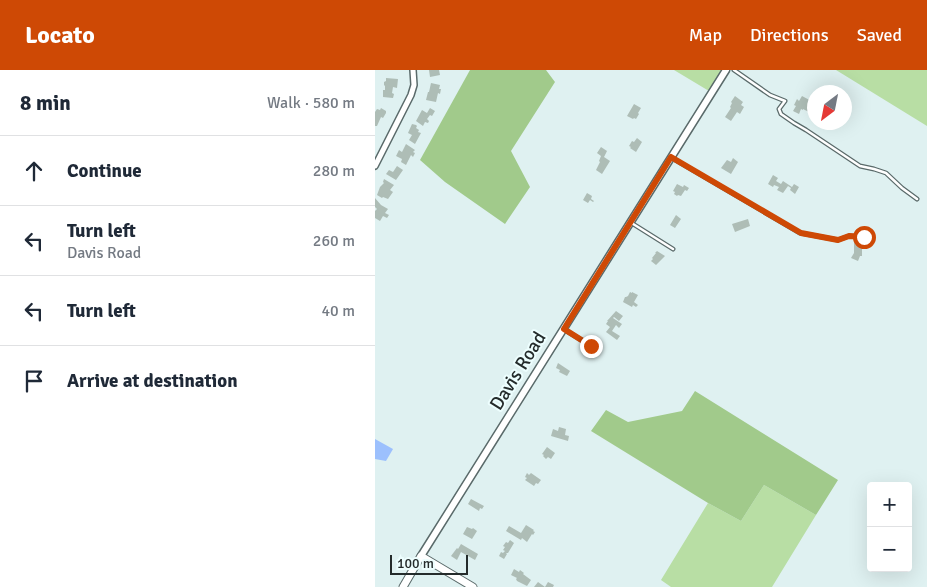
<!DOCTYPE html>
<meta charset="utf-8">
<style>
:root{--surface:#fff;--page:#f2f2f3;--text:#1f2937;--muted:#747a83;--line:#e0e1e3;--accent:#ce4905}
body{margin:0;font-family:Signika,sans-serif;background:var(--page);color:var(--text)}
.controls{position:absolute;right:15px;bottom:15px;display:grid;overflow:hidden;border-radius:5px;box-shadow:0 5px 20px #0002}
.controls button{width:45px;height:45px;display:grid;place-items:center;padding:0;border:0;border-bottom:1px solid var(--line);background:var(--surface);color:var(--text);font:25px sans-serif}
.compass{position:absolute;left:432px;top:15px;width:45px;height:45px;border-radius:50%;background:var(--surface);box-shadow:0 5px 20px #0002;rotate:212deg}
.scale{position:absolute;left:15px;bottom:12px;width:78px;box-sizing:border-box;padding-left:5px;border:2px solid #242b2b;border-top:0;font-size:14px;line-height:18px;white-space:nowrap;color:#242b2b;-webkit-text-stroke:4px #edfefe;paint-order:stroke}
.stop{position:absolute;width:15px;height:15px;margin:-11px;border:4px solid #ce4905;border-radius:50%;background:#fff}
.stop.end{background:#ce4905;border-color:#fff;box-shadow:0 1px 5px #0008}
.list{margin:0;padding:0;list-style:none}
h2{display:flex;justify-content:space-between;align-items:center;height:65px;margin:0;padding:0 20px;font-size:21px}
h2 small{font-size:16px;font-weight:400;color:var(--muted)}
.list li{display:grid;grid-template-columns:32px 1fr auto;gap:15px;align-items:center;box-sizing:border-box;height:70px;padding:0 20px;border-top:1px solid var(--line)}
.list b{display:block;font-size:19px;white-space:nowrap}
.list p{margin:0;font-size:16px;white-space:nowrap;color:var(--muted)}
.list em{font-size:16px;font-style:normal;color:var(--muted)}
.icon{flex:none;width:28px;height:28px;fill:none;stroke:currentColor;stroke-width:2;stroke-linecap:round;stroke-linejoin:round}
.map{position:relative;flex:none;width:552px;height:517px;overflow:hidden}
header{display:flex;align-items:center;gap:30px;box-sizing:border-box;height:70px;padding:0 25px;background:var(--accent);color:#fff}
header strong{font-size:24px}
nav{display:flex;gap:28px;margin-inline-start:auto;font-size:18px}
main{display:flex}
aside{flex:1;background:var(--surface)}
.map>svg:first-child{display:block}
.green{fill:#b8dea4}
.forest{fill:#a1ca8b}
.water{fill:#9cc0fd}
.building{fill:#aebdb6}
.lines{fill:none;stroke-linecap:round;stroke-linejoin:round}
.service-casing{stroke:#5a6a6a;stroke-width:5}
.minor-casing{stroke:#5a6a6a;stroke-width:8}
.tertiary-casing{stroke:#5a6a6a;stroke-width:9}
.secondary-casing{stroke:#5a6a6a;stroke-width:9}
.service{stroke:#fff;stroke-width:2.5}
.minor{stroke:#fff;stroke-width:5}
.tertiary{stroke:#fff;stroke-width:6}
.secondary{stroke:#fff;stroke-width:7}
.route{stroke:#ce4905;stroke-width:6}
.labels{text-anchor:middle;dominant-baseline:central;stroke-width:4;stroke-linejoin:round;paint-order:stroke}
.street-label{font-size:19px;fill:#242b2b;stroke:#edfefe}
</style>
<header>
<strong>Locato</strong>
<nav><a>Map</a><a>Directions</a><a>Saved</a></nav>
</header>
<main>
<aside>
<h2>8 min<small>Walk · 580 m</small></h2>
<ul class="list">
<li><svg class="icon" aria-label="ahead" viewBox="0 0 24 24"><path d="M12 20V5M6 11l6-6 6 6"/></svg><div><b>Continue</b></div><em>280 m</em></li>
<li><svg class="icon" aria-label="left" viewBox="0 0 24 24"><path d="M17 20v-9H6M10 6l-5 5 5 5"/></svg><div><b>Turn left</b><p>Davis Road</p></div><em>260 m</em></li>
<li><svg class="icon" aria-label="left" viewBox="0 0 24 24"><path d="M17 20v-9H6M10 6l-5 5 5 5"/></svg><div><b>Turn left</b></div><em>40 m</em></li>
<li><svg class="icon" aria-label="arrive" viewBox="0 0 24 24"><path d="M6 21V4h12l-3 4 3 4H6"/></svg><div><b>Arrive at destination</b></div></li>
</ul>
</aside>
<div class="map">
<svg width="552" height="517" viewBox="0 0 552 517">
<rect width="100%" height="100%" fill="#dff1f1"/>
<path class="green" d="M299,0H347L334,21Z
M461,0H552V56Z
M389,415L441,445L397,517H296L286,510L333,433L366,451Z"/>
<path class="forest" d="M95,0H171L180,12L136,81L155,117L130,154L70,112L45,90Z
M320,321L463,410L441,445L389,415L366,451L333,433L216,361L231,340L253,352L307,341Z"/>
<path class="water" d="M0,369L18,379L11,391L0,389Z"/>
<path class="building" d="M54,0H64L65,5L55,7Z
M11,8L23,9L22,18L18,17L17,23L19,24L18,28L8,27V20H10V16L9,15V12L11,11Z
M56,13L65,15L64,19H66L65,24L63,23L61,32L51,30L53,22H54Z
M360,26L368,32L366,35L369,37L365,44L362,42L356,51L350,47L356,38L355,37L357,33L356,32Z
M427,26L440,33V37L436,43L428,39V40L426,39L424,44L418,41L421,36L419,35L422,29L424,31Z
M259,34L266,38L263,43L264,44L261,49L259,48L258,49L252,46Z
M6,38L11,41V43L8,48L6,47L2,56H0V42L2,39L5,40Z
M55,38L60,41L57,46L55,45L52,49L54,51L53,53L50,52L48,56L41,51L47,40L52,43Z
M37,54L41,55L42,56L41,58L44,60L43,62L46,63L40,74L34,70L37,65L33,63Z
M262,68L267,72L261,82L255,78L256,77L254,76L257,71L259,72Z
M31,74L40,80L38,82L40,83L38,87L36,85L31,95L26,92L27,89L21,86L24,80L27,82Z
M226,77L232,81L229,87L235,91L227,104L221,100L225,92L224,91L226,86L222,83Z
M358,88L363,92L356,104L346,98L352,90L356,92Z
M22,96L28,100L21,110L11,104L14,100L18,102Z
M398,105L403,108L401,111L406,114L408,111L417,117L419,114L424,117L420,124L415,120L416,118L413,116L408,123L402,120L404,117L399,115L398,117L393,114Z
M9,109L19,115L15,120L18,122L13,129L8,127L7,128L2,125L5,117L9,113L8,112Z
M302,114L308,117L309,115L314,118L312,121L310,120L306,126L303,125L302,126L299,124L300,122L298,121Z
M212,123L217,126L216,129L219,131L218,132L215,130L213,133L208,130Z
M0,128L6,135L13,139L10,143L14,145L12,148L8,146L5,151L0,148V141L2,139L0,137Z
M301,145L306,149L300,158L295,155Z
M373,149L375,156L360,162L357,154Z
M479,172L487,173V186H485L483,191L476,188L479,183Z
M282,181L290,186L281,195L276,191L278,189L277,188L281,183H280Z
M255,222L257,223V222L263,225L259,232L263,235L261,237L258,235L257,237L248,232L250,227H251L253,226Z
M241,241L248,246L244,251L239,247L238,248L247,254L244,258L241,255L237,261L245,266L242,270L231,262L235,257L231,254L233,251H232Z
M183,293L195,301L192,306L184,302L185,300L181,298Z
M184,357L191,359L190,365L194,366L193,371L176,366L178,359L183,361Z
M172,377L180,383L176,389L173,387L171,389L168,386L169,385L167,384Z
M152,403L154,405L156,403L166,410L163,414L161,413L159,416L150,410L152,408L150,407Z
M96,429L109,436L107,439L105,438L104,441L93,434Z
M151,455L159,460L158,461L160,462L158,465L157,464L152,472L147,468L146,470L131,461L134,456L146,463Z
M92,457L97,459L98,458L102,461L97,469L88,464Z
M135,470L139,473L133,483H132L131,484H132L129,489L124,486L126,482L128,483L130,481L128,480L130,477L128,476L131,472L133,473Z
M86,474L103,484L100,490L86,482L82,490L76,486L82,478L83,479Z
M139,499L144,502L145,500L149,503L148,504L156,510L152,516L142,511L141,509L142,508L136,505Z
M163,512L170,517L173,512L179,515L178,517H159Z"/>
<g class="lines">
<defs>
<path id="service" d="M359,0L395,25L410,31L404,39L406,44L419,53L431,60L485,96L499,99L511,103L527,118L542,129
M297,88L425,163L463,170L474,166L489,167
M255,152L298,179
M190,260L216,276"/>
<path id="minor" d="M0,96L36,25L39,15L38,0"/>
<path id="tertiary" d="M46,486L351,0"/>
<path id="secondary" d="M28,517L46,486L98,517"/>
</defs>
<use href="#service" class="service-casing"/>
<use href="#minor" class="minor-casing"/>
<use href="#tertiary" class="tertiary-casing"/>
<use href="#secondary" class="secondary-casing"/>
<use href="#service" class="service"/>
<use href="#minor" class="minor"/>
<use href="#tertiary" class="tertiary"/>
<use href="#secondary" class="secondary"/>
</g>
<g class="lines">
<path class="route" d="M216,276L189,259L296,87L426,163L463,170L474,166L489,167"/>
</g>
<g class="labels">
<g class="street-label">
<text transform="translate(143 301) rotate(-58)">Davis Road</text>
</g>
</g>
</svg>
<div class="controls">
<button>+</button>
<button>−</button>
</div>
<svg class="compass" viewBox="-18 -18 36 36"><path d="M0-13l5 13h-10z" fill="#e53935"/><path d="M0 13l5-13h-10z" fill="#747a83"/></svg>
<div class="scale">100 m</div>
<div class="stop" style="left:489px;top:167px"></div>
<div class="stop end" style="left:216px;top:276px"></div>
</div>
</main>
